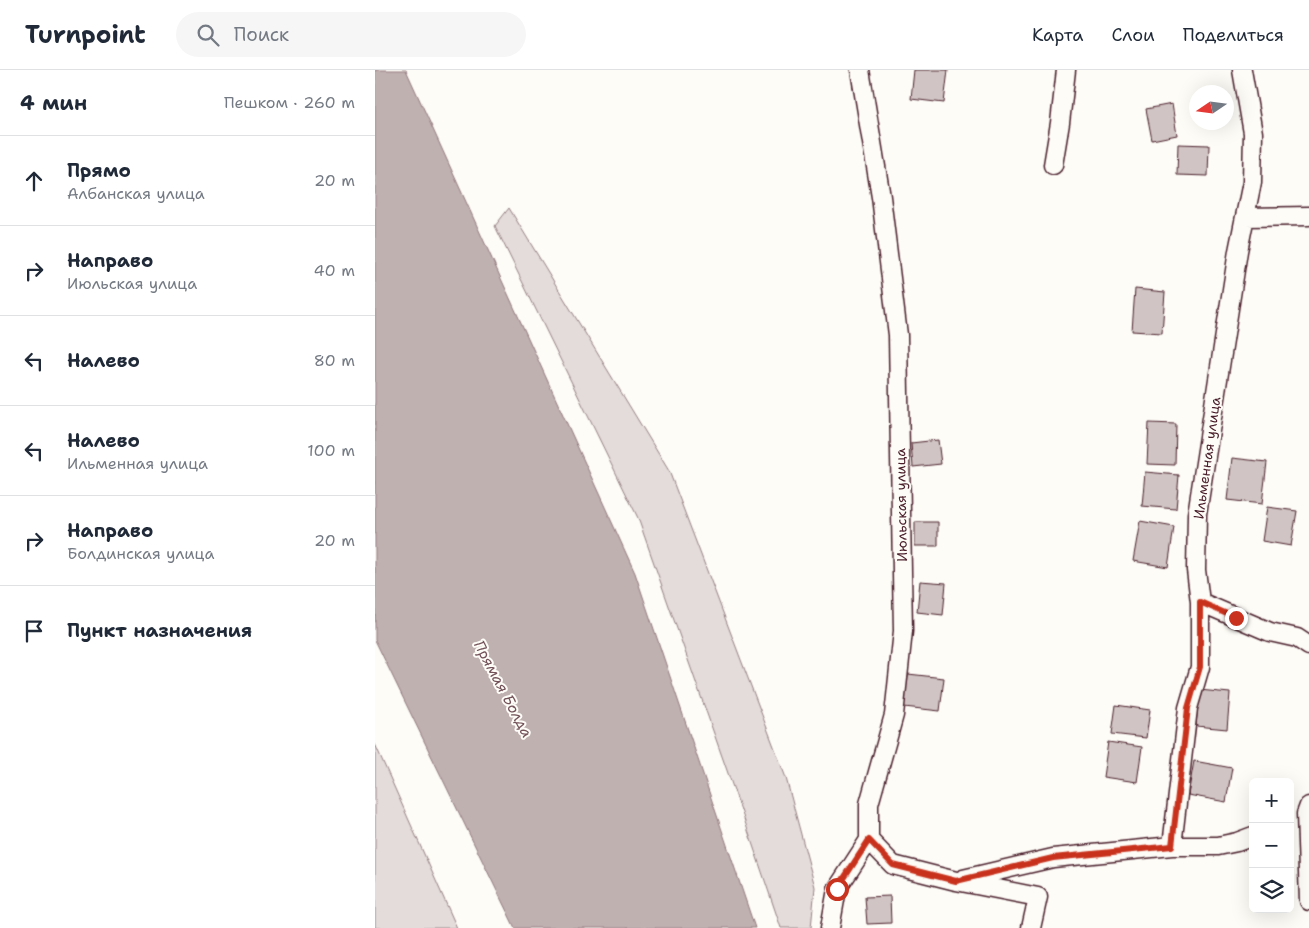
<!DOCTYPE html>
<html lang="ru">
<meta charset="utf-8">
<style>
:root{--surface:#fff;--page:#f6f6f7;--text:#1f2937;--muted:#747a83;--line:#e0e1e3}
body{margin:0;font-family:"Shantell Sans",sans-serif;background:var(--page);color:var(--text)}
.controls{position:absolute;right:15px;bottom:15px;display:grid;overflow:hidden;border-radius:8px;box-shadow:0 5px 20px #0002}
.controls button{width:45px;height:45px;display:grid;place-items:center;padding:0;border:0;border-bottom:1px solid var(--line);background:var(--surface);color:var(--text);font:25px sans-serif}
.compass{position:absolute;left:814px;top:15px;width:45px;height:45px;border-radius:50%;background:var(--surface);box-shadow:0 5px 20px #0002;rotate:257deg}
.stop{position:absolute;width:15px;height:15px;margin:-11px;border:4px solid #c8321e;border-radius:50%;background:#fff}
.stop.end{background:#c8321e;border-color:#fff;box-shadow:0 1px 5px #0008}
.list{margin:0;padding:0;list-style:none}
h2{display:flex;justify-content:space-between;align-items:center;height:65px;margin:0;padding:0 20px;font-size:21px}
h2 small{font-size:16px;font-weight:400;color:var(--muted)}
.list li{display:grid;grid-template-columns:32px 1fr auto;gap:15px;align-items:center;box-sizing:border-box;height:90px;padding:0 20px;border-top:1px solid var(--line)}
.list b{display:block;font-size:19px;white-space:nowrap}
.list p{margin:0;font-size:16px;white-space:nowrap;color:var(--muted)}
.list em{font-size:16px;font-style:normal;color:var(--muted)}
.icon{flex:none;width:28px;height:28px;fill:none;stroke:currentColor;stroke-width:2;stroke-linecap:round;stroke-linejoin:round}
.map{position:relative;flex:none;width:934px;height:858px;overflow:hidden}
header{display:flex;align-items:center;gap:30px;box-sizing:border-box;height:70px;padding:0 25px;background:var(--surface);border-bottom:1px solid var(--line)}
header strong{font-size:24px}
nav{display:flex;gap:28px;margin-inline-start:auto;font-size:18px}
.search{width:350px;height:45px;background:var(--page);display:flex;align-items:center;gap:12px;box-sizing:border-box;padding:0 18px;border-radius:28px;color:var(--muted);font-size:19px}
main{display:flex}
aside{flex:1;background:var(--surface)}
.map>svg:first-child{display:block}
.green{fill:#e3dcda;stroke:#967e82}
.water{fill:#c0b1b1;stroke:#91777b}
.building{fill:#d0c5c4;stroke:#4a1f2b}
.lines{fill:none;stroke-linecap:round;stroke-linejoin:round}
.street-casing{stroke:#4a1f2b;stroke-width:21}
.street{stroke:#fdfcf7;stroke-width:18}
.route{stroke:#c8321e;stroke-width:6}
.labels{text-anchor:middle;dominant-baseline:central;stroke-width:4;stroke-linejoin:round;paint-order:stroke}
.street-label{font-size:14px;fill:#4a1f2b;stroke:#fdfcf7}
.water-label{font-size:15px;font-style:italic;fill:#73525a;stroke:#fdfcf7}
</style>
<header>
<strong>Turnpoint</strong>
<div class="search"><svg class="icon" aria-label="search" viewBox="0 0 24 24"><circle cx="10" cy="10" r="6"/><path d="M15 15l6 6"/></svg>Поиск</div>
<nav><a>Карта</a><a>Слои</a><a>Поделиться</a></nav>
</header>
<main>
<aside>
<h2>4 мин<small>Пешком · 260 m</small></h2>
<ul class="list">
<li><svg class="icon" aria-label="ahead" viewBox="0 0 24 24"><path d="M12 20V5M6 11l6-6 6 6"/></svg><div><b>Прямо</b><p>Албанская улица</p></div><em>20 m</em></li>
<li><svg class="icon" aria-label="right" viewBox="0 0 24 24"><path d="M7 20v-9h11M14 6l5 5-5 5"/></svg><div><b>Направо</b><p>Июльская улица</p></div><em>40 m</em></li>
<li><svg class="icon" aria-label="left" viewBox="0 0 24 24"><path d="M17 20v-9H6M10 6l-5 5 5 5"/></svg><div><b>Налево</b></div><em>80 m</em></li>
<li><svg class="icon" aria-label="left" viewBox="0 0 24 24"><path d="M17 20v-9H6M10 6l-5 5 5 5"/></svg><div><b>Налево</b><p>Ильменная улица</p></div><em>100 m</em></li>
<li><svg class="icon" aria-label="right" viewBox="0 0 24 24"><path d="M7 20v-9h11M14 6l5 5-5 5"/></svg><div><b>Направо</b><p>Болдинская улица</p></div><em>20 m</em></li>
<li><svg class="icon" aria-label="arrive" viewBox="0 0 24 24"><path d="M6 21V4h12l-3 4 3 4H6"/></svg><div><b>Пункт назначения</b></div></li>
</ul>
</aside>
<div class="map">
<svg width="934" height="858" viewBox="0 0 934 858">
<rect width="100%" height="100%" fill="#fdfcf7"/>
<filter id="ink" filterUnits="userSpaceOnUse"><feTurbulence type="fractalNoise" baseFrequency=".02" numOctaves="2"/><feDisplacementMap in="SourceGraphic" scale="10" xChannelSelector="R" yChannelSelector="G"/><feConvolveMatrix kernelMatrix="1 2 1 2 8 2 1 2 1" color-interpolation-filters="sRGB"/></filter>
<g filter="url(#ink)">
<path class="green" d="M134,138L294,401L411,708L440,817L436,858H406L367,743L263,448L120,156Z
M0,674L82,858H0Z"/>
<path class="water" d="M0,0H31L260,503L380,858H140L0,570Z"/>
<path class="building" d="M539,0H573L569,33L536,29Z
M797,34L802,65L777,70L771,39Z
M803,74L834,75L833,106L802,105Z
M760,219L790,222L787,263L757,261Z
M774,353L801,354L800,395L772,394Z
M563,370L566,394L538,397L536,373Z
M857,388L892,392L887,434L852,430Z
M770,402L804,405L801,439L767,436Z
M892,437L922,441L916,476L887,471Z
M765,451L799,457L793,497L758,491Z
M540,452H563V476H540Z
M545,511L571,513L568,545L542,542Z
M533,604L569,608L565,641L529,637Z
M824,620L855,623L852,659L821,656Z
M741,635L775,640L771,668L737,664Z
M733,672L767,677L762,712L728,707Z
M819,691L857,698L851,732L813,725Z
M515,826L516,853L492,854L490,827Z"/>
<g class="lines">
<defs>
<path id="street" d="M485,0L506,127L523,265L528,561L519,645L494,734V770L518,795L581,811L663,827L656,858
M678,95L685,53L691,0
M871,147L934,146
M825,532L895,562L922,568L934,576
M934,736L931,744L934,831
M797,776L813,638L825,597V532L821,500L822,444L863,181L877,112L878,63L867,0
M588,809L678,788L797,776H843L862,772L878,766
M455,858L462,819L494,770"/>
</defs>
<use href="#street" class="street-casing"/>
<use href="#street" class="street"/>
</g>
</g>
<g class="lines" filter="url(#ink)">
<path class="route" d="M462,819L494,770L518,795L581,811L678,788L797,776L813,638L825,597V532L861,548"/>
</g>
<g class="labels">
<g class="street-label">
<text transform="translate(832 388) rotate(-82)">Ильменная улица</text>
<text transform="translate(526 435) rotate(-91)">Июльская улица</text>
</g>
<g class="water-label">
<text transform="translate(128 619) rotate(62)">Прямая Болда</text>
</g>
</g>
</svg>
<div class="controls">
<button>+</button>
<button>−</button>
<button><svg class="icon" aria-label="layers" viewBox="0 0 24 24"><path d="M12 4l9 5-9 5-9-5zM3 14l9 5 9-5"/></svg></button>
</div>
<svg class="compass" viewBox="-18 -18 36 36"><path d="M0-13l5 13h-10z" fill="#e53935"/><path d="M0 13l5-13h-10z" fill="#747a83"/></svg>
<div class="stop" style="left:462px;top:819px"></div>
<div class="stop end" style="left:861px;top:548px"></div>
</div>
</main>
